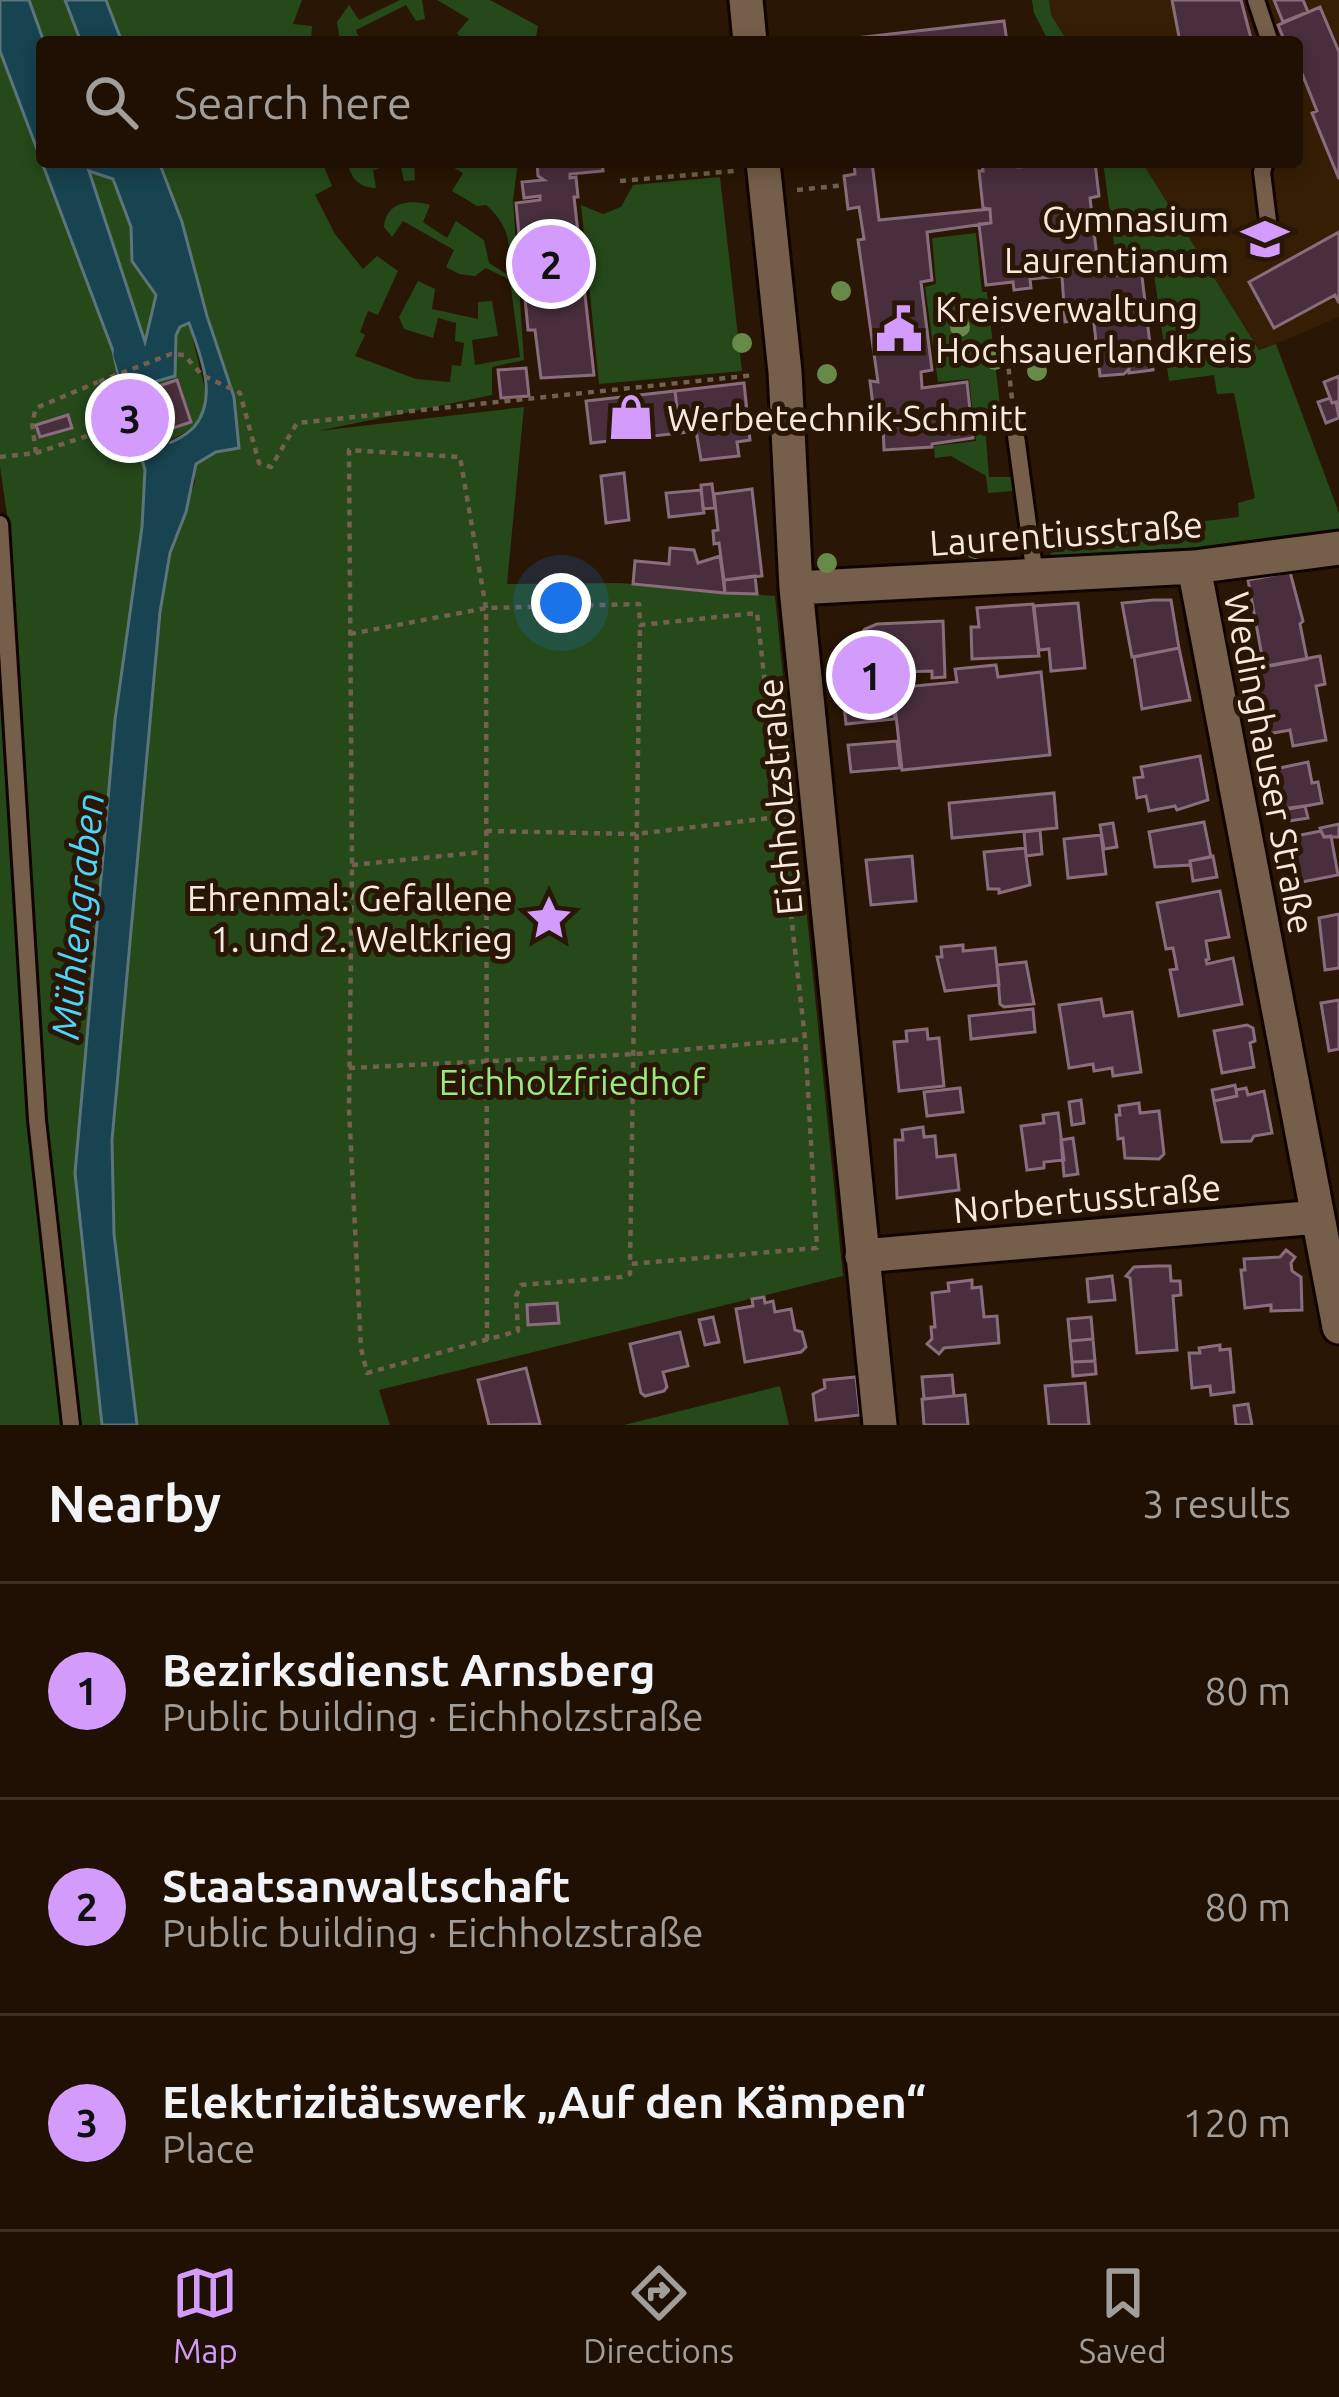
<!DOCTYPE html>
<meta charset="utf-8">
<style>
:root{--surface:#1f1003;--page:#2c1e12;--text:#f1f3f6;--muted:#a19d9a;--line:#3c3025;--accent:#d39cfc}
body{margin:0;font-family:Ubuntu,sans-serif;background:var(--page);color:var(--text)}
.you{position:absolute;left:561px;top:603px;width:42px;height:42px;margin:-30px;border:9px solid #fff;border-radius:50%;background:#1a73e8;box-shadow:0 0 0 18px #1a73e833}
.badge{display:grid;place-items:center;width:78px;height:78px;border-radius:50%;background:var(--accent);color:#111;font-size:39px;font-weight:700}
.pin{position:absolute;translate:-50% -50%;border:6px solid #fff;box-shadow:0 3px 12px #0006}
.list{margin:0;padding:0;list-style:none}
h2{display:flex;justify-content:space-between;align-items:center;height:156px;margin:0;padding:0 48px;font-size:51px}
h2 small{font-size:39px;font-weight:400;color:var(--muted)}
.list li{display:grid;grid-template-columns:78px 1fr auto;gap:36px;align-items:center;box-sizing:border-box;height:216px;padding:0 48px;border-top:3px solid var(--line)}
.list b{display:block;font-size:45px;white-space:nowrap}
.list p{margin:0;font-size:39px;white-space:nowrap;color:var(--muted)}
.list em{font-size:39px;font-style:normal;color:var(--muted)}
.icon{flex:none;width:66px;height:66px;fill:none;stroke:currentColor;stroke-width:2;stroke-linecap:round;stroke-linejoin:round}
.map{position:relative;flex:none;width:1339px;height:1425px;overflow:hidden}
.search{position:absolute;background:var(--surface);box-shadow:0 6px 18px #0003;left:36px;right:36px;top:36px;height:132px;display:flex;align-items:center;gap:30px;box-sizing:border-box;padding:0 42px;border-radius:12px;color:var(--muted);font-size:45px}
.sheet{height:804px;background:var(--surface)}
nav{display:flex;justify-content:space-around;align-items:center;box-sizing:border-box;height:168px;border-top:3px solid var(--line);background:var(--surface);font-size:33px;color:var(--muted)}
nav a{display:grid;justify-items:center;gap:6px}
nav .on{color:var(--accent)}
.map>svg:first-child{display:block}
.built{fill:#361e04}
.green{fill:#26491a}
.water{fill:#184350;stroke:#5b757a;stroke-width:3;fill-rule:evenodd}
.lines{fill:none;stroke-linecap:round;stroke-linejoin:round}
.canal{stroke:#184350;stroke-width:27}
.building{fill:#492f3d;stroke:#8a6d7c;stroke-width:3}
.lane-casing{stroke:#110300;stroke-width:22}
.street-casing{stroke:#110300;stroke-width:39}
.path{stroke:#726151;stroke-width:4.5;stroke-dasharray:6 6;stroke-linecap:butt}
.lane{stroke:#755f4a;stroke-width:16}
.street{stroke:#755f4a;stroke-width:33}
.tree{fill:#678a48}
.labels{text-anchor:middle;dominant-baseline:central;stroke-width:10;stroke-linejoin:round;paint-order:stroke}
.poi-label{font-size:36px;fill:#f7e9dd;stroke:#291604;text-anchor:end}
.street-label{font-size:36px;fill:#f7e9dd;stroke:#291604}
.park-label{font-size:36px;fill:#9ae980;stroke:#291604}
.water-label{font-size:39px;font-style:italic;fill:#4cd4fc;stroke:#291604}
</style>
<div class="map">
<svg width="1339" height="1425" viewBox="0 0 1339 1425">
<rect width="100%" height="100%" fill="#291604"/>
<path class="built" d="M1049,0H1339V317L1260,351L1142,162H1297V42H1068L1051,15Z"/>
<path class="green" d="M29,0H65L81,42H44Z
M106,0H302L293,24L312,26L311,42H122Z
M400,0H422L425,19L416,21L406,5L356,30L361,42H340L337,22L349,5L359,20Z
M437,0H490L538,26L535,42H485L483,38L463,42L457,33L469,19Z
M1032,0H1049L1051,15L1068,42H1049L1034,13Z
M0,51L113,351L123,391L174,376L176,334L180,326L189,323L208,402L234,397C208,319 188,239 159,162L323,164L332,186L315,195L335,234L363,269L377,256L398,271L378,315L368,311L360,332L365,335L355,356L416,379L450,382L452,365L461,366L464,343L455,341L456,323L438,318L433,338L404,329L399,317L418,281L435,289L432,309L478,319V302L492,301L498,336L472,340L475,365L520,357L510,280L486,268L475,276L459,274L446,267L454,250L403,221L392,237L384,227C386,202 410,199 430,205L423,222L447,238L456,221L484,240L489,263L508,275C512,245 509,225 486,205L477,206L452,191L463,173L444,162H518L513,200L524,360L492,367V395L318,431L524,407L507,584L620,583L775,596L843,1276L379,1390L390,1425H137L114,1234L112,1140L160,611L170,553L195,482L193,428L141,456L145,470L142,527L115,720L75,1173L102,1425H78L44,1123L8,521L0,467Z
M347,162H414L415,180L404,181L400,162L373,170L376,188C359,188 351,178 347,162Z
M1103,162H1142L1259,350L1276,344L1339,513V539L1051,556L1049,539L1239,517L1238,503L1255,498L1234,393L1217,394L1214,375L1169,381L1152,260L1117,264Z
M89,170L112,179L131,227L132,261L157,295L145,344Z
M720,177L742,371L599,384L581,205L603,214L621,207L633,185Z
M976,233L982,292H987L1002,423L985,426L989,477H1012L1014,491L988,493L986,476L951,456L935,458L934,446L976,441L969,379L938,382L925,287L936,284L932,238Z
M0,655L65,1425H0Z
M780,1386L789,1425H624Z"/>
<path class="water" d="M0,0H29L44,42L42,162H159L182,222L207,316L234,397L239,448L216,452L196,464L186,512L170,553L160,612L112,1140L114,1234L137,1425H102L75,1173L115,720L142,527L145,470L141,456C157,448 182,440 194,427C219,398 200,354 189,323L180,327L176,335L175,376L122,391L113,351L0,51ZM89,171L113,179L131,227L132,261L156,295L145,342Z
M65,0H106L122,42H81Z"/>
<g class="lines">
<path class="canal" d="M127,354L163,467L160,484"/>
</g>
<path class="building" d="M1172,0H1241L1252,42H1180Z
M1274,0H1303L1308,12L1283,22Z
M1320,7L1339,52V179L1312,113L1317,111L1297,61V42H1285L1278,25Z
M1004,21L1007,42H821Z
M537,162H602L603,171L570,174V178L576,177L578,197H574L594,375L541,378L535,330H528L516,203L540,200V196L524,198L522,182L544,180L538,176Z
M854,162H872L879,220L990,209L991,223L927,232L932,280L921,282L932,370L921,372L922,388L967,382L973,438L932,444V447L884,450L883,425L876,427L875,423L870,381L878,382L858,240L864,239L859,207L848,209L844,176L855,174Z
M982,162H1017L1018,167L1095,162L1099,196L1090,198L1098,266L1092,267L1093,273L1117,275V271L1141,268L1153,370L1129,373V369L1124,374L1100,376L1093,315L1088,316L1089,320L1065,322L1062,276L1030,279L1031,288L1014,290L1013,282L986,285L979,224L991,223L990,209L983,208L979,171H983Z
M1339,232V303L1335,295L1274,328L1249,282Z
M526,368L529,396L501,398L498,370Z
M1339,376V409L1336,402L1332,403L1324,382Z
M177,380L191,422L119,446L105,404Z
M744,383L750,440L737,442L739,456L701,460L696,431L680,433L675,391Z
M675,391L680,433L591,443L586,401Z
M1330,398L1332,403L1336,402L1339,418L1326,423L1318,402Z
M68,415L72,428L40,437L36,425Z
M624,473L629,520L606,523L601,476Z
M712,484L715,508L703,509L701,485Z
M752,489L762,576L724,580L719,543L714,544L713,531L718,530L714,494Z
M701,490L704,513L669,517L666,493Z
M670,548L694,550L698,563L720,556L725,593L633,584L635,561L669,564Z
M1290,572L1303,621L1300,624L1307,659L1264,667L1248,580Z
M755,576L757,594L725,593L724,580Z
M1154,600H1171L1179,648L1132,657L1122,603Z
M1078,603L1085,668L1051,671L1049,649L1039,650L1034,606Z
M1033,604L1039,656L972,659L971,627H979L977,608Z
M943,621L945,677L932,678V671L902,672L891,685L895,719L846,724L840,668L845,653L865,629L877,624Z
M1179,648L1190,700L1142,709L1134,657Z
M1320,656L1325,684L1316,686L1326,740L1293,746L1290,730L1268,734L1256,668Z
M996,665L998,677L1041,672L1050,755L902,770L893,688L957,682L955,669Z
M897,741L900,768L851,772L848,745Z
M1200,756L1208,800L1177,810L1175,806L1149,811L1146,796L1137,798L1134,778L1143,777L1141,767Z
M1308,762L1312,783L1318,782L1322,803L1283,810L1275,769Z
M1054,793L1057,828L952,838L949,803Z
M1305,806L1308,818L1283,822L1281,809Z
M1204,822L1211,857L1190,861V865L1155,867L1149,832Z
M1113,823L1117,847L1104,849L1100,825Z
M1339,824V837H1324L1320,828Z
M1040,830L1042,854L1026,856L1024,832Z
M1321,831L1324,837L1331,836L1338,875L1297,883L1290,844L1297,842L1296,836Z
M1101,835L1106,874L1068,878L1064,839Z
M1025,848L1030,885L999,893V889H988L984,852Z
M912,856L916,901L871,905L866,860Z
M1213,856L1217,877L1193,881L1190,861Z
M1220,891L1229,937L1206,941L1209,959L1206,960L1207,964L1233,958L1242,1004L1179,1016L1170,970L1177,969L1173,948L1166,949L1157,903Z
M1339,914V968L1325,970L1319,918Z
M963,945V951L995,948L999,985L945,991L937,957H942L941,947Z
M1026,962L1034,1004L1004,1007L1000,1004L997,965Z
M1101,999L1104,1016L1132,1012L1141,1072L1113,1076L1112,1068L1094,1071L1093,1064L1069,1068L1059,1005Z
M1339,1000V1049L1329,1051L1321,1003Z
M1033,1009L1035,1032L971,1039L969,1016Z
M1247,1025L1253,1028L1255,1041L1250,1043L1254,1067L1222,1073L1214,1031Z
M927,1029L928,1039L939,1038L944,1086L899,1091L894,1042L907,1041L906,1031Z
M1235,1085L1237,1096L1214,1101L1212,1090Z
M960,1088L963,1112L927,1116L924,1092Z
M1246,1088L1248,1095L1264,1091L1272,1133L1254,1136L1251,1141L1222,1142L1214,1101L1237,1096L1236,1090Z
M1081,1100L1084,1123L1072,1125L1069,1102Z
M1139,1103L1140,1113L1159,1111L1164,1154L1159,1159L1125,1158L1123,1138L1118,1139L1116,1115H1120L1119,1106Z
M1058,1113L1064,1160L1044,1162V1168L1027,1170L1021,1126L1044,1123L1043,1115Z
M923,1127L924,1137L935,1136L937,1157L955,1155L959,1190L897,1198L895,1140H903L902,1130Z
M1073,1138L1078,1174L1064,1176L1061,1140Z
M1286,1250L1295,1257L1291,1263L1292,1271L1301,1277L1302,1310L1271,1311V1305L1245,1308L1241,1270H1245L1244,1259L1280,1257Z
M1157,1266H1170L1171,1281H1180L1181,1295L1173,1296L1177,1350L1137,1353L1130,1278L1126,1276L1134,1267Z
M1112,1276L1115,1300L1089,1302L1087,1279Z
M972,1280V1288L981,1287L984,1317L997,1316L999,1343L944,1348L939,1354L927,1344L932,1339L931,1327H935L932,1293L949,1291L948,1283Z
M764,1297L765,1303L773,1301L775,1312L791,1309L795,1330L802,1332L806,1347L801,1352L745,1362L736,1309L753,1306L752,1299Z
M557,1303L559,1323L528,1325L527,1305Z
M713,1317L719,1342L705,1345L699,1320Z
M1091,1317L1093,1339L1070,1341L1068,1319Z
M680,1332L688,1366L663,1372L667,1387L664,1391L645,1396L641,1393L630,1344Z
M1093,1339L1095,1361L1072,1362L1070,1341Z
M1220,1345V1350L1230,1349L1234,1392L1211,1395L1210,1386L1192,1388L1189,1353H1200L1199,1348Z
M1095,1361L1096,1374L1073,1376L1072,1362Z
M526,1368L540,1424L489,1425L478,1380Z
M952,1375L954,1396L924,1399L922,1377Z
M856,1377L860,1415L816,1420L813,1394L825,1388L824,1380Z
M1085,1383L1089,1425H1049L1045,1386Z
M965,1395L968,1425H924L922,1399Z
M1248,1404L1252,1425H1236L1234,1406Z"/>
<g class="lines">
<defs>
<path id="lane" d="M1256,0L1270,42
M1265,162L1262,172L1269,229
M1014,421L1035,576
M0,524L37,1120L71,1425"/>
<path id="street" d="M746,0L750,42
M763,162L785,372L796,588L880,1425
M1194,567L1339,1327
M796,588L1194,567L1339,548
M862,1256L1318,1217"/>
</defs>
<use href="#lane" class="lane-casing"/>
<use href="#street" class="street-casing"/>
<path class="path" d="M620,181L734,171
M797,190L845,185
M1002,309L1012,399
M36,453L32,423L36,408L98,382
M0,457L36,453L102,431L98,382L171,354L184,355L202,375L240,393L259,463L271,467L297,423L755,375
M350,634L486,608L639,604L640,625L757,613L805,1039L817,1248L630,1264L640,625
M486,831L636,834L778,817
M352,865L483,852
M349,1068L636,1054L804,1039
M487,1340L486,608L460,457L349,450L352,865L349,1109L361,1348L367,1373L518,1331L516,1296L521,1285L621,1277L630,1274V1264"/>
<use href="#lane" class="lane"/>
<use href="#street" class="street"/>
</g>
<g class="tree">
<circle cx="841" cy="291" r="10"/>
<circle cx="960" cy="327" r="10"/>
<circle cx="742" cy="343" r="10"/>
<circle cx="995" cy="360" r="10"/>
<circle cx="1037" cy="371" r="10"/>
<circle cx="827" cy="374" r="10"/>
<circle cx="975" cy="549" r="10"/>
<circle cx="827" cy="563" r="10"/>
</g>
<defs>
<symbol id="school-bare" viewBox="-9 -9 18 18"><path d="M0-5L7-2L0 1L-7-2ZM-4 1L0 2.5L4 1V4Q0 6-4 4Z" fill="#d39cfc" stroke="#291604" stroke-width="2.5" paint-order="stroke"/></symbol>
<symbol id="civic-bare" viewBox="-9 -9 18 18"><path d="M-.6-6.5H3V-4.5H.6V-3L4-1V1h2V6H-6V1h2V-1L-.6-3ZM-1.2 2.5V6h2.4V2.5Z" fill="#d39cfc" stroke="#291604" stroke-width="2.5" paint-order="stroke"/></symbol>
<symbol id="shop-bare" viewBox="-9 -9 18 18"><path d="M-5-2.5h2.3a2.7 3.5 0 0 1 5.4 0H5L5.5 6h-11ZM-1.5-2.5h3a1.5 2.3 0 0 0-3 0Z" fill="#d39cfc" stroke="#291604" stroke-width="2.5" paint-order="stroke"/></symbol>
<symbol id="sight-bare" viewBox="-9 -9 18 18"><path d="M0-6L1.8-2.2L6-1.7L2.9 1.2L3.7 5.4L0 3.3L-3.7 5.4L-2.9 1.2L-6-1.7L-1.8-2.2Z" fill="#d39cfc" stroke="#291604" stroke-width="2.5" paint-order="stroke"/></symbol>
</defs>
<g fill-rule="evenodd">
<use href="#school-bare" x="1232" y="206" width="66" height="66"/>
<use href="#civic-bare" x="866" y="296" width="66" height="66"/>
<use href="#shop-bare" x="598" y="384" width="66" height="66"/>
<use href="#sight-bare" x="516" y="885" width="66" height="66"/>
</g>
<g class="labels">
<g class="poi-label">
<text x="1229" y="218">Gymnasium<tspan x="1229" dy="41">Laurentianum</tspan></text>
<text x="935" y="308" text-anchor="start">Kreisverwaltung<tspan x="935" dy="41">Hochsauerlandkreis</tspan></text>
<text x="667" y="417" text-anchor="start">Werbetechnik-Schmitt</text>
<text x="513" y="897">Ehrenmal: Gefallene<tspan x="513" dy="41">1. und 2. Weltkrieg</tspan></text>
</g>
<g class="street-label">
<text transform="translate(1066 533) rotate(-4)">Laurentiusstraße</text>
<text transform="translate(1270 763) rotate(79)">Wedinghauser Straße</text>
<text transform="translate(779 797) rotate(-95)">Eichholzstraße</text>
<text transform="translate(1087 1198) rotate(-5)">Norbertusstraße</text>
</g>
<g class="park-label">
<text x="572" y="1081">Eichholzfriedhof</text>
</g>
<g class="water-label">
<text transform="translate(77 916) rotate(-84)">Mühlengraben</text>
</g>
</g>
</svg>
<div class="you"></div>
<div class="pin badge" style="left:871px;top:675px">1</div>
<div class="pin badge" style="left:551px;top:264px">2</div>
<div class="pin badge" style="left:130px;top:418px">3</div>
<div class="search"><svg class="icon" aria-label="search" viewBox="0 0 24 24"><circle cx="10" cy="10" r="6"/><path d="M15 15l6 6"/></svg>Search here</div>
</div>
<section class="sheet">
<h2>Nearby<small>3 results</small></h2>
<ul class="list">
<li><span class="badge">1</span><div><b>Bezirksdienst Arnsberg</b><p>Public building · Eichholzstraße</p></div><em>80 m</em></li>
<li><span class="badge">2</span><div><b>Staatsanwaltschaft</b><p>Public building · Eichholzstraße</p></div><em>80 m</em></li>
<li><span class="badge">3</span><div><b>Elektrizitätswerk „Auf den Kämpen“</b><p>Place</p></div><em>120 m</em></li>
</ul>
</section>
<nav>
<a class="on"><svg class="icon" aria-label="map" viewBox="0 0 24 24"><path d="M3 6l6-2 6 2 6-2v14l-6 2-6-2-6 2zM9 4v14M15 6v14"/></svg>Map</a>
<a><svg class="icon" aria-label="directions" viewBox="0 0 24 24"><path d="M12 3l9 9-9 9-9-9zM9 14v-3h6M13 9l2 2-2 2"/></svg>Directions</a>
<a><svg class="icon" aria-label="saved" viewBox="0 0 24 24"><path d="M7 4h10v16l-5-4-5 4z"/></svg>Saved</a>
</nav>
